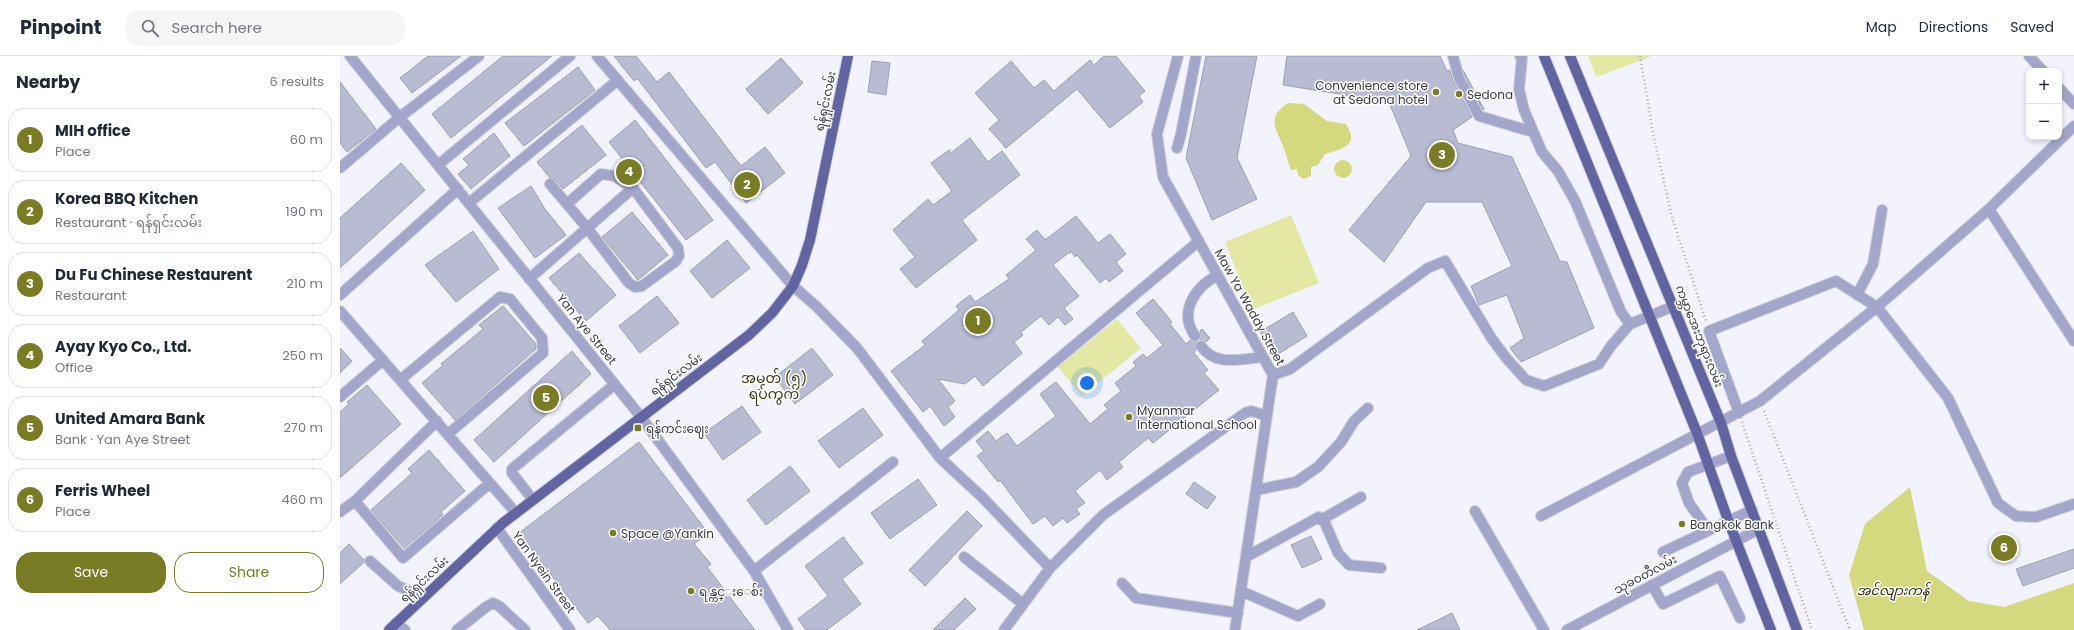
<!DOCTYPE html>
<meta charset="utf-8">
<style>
:root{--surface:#fff;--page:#f6f6f7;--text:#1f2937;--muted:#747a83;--line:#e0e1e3;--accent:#7a7c25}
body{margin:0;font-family:Poppins,"Noto Sans Myanmar",sans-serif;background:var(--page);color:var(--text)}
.controls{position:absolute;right:12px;top:12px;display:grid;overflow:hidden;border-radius:8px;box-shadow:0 2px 6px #0003}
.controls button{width:36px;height:36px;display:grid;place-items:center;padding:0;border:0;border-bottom:1px solid var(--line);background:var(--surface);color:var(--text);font:20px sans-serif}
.you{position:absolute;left:747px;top:327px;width:14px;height:14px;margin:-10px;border:3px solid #fff;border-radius:50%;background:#1a73e8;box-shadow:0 0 0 6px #1a73e833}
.badge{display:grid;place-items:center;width:26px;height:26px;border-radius:50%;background:var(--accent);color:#fff;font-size:13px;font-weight:700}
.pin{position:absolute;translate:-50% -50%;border:2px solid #fff;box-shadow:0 1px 4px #0006}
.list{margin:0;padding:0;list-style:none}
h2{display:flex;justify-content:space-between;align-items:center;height:52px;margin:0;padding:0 16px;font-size:17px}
h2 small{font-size:13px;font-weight:400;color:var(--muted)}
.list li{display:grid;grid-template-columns:26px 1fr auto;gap:12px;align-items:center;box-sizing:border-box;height:64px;margin:0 8px 8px;padding:0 8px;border:1px solid var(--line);border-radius:16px}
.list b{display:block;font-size:15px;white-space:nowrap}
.list p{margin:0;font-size:13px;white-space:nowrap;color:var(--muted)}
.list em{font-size:13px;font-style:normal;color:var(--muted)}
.actions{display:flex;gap:8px;padding:12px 16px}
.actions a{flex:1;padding:9px 0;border:1px solid var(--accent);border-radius:16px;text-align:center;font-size:14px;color:var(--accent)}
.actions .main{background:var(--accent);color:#fff}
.icon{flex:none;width:22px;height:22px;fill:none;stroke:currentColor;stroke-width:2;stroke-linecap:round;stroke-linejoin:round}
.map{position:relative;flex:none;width:1734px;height:574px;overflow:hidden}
header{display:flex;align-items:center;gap:24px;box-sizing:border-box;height:56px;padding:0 20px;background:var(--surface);border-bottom:1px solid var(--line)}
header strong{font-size:19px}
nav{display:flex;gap:22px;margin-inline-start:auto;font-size:14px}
.search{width:280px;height:36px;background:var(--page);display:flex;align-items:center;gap:10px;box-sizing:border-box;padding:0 14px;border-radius:16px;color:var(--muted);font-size:15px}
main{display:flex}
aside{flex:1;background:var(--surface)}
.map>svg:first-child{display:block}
.green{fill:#e4e8a5}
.water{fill:#d4d87f}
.building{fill:#b9bbd3;stroke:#9da0b7}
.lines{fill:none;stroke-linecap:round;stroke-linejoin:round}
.minor-casing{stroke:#cdced9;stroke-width:12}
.major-casing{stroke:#cdced9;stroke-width:12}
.path{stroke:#aaabb5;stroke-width:2.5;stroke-dasharray:1 3;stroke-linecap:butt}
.minor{stroke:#a3a6ca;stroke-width:10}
.major{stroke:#6264a2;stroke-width:10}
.poi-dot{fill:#7a7c25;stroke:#fff;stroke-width:1.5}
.labels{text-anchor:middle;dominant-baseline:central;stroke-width:3;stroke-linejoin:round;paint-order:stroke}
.poi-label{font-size:12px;fill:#393a44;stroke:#fff;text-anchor:start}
.street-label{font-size:12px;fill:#393a44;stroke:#fff}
.water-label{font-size:13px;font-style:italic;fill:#2e2f07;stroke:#fff}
.quarter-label{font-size:14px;fill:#393b12;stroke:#fff}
</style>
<header>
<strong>Pinpoint</strong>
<div class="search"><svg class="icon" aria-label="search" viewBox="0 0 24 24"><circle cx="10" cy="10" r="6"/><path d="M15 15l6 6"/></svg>Search here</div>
<nav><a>Map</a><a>Directions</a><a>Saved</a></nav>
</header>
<main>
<aside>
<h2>Nearby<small>6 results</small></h2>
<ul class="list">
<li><span class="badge">1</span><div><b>MIH office</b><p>Place</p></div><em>60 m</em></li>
<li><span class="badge">2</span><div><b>Korea BBQ Kitchen</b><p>Restaurant · ရန်ရှင်းလမ်း</p></div><em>190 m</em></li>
<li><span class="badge">3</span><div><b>Du Fu Chinese Restaurent</b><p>Restaurant</p></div><em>210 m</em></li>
<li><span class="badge">4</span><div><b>Ayay Kyo Co., Ltd.</b><p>Office</p></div><em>250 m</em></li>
<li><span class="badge">5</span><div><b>United Amara Bank</b><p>Bank · Yan Aye Street</p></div><em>270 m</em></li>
<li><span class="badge">6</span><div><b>Ferris Wheel</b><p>Place</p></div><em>460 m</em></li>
</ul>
<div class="actions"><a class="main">Save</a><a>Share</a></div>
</aside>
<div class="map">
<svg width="1734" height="574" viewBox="0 0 1734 574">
<rect width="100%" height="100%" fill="#f2f3fe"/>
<path class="green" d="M1248,0H1310V1L1256,21Z
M951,159L979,227L912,254L885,186Z
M777,263L801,292L742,340L718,311Z"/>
<path class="water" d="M948,47L964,48L987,65L1006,68C1020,90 1002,93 985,98L978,109L971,111V120L963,123L958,119L957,113L951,114C948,106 946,98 943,90C935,71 927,61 948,47Z
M994 113a9 9 0 1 1 18 0a9 9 0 1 1-18 0Z
M1570,431L1587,515L1629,545L1664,551L1734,527V574H1524L1509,519L1525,468Z"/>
<path class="building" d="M88,0H121L72,37L60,22Z
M163,0H212L111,82L92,58Z
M274,0H296L317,26L329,16L401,110L425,91L445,117L406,147L375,106L366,112L297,22L294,25Z
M764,0H776L805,35L799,40L803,46L770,72L737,33L666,92L649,73L659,64L635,37L671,5L694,32L704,24L714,35L750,4L754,9Z
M866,0H917L897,102L917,143L872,164L846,102Z
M947,0H1100L1107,15L1110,14L1113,25L1132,61L1113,74L1118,87L1172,101L1220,205L1227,206L1254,272L1181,306L1170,292L1184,282L1167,239L1139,249L1131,230L1172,210L1142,146H1086L1044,206L1009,174L1071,100L1049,46L943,29Z
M441,2L463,27L428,58L406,33Z
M532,5L550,7L546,39L528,36Z
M238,11L255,34L184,90L165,67Z
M1123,14L1144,53L1143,54L1125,20Z
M0,26L36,73L7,96L0,87Z
M295,64L373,164L346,184L269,86Z
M242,69L266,99L223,133L215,124L210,122L197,106Z
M154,77L170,100L131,133L118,118L129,109L123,103Z
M630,82L648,106L662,95L680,119L622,164L637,184L576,232L560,213L575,201L553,174L588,143L593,149L612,135L591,107L609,94L611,97Z
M61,107L85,134L0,212V162Z
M191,130L205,153L226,179L195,202L158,152Z
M292,156L328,199L298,224L262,181Z
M736,160L758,187L770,178L786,198L776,206L783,215L769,226L766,222L760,227L737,199L735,201L731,195L713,209L739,240L724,252L733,263L725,269L718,261L709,269L701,260L681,276L683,279L674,286L682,297L643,330L635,320L625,328L598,323L615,345L608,351L615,361L604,370L590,350L583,356L551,315L585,289L582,285L619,254L616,250L630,239L635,246L669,223L666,219L696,194L686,183L697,174L705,184Z
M133,175L159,213L116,246L85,209Z
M387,184L410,212L372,242L350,215Z
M239,197L276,239L246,265L209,222Z
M317,240L339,267L300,297L279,270Z
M813,243L832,266L830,268L846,288L850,284L856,286V294L854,297L868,314L864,317L879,334L813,387L808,382L779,406L783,411L767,424L760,414L735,435L745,447L736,453L740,458L727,467L723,462L713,470L705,460L693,468L660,424L658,426L637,400L644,395L636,385L648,375L656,385L667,377L677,390L716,360L700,338L716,326L750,368L768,353L764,349L781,335L775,327L796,310L793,306L803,298L807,302L823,289L796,257Z
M163,250L196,288V293L115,364L82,327L103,309L101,308L143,273L139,269Z
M953,256L967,280L935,300L920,276Z
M862,273L870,282L866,286L860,284V275Z
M0,292L12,305L0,317Z
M472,292L493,319L455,348L435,321Z
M232,295L251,318L154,406L134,384Z
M27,329L61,368L0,422V356L9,348L7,346Z
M402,350L421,376L383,404L364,377Z
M523,352L543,379L499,412L478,385Z
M299,386L368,477L354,488L371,508L367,511L415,574H270L258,560L248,567L179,477Z
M89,394L125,435L101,456L103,458L95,466L64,492L31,454L72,417L68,413Z
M450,410L470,435L426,469L407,444Z
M578,423L597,449L550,483L531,457Z
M854,426L876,441L867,453L846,438Z
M627,455L642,470L585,530L569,514Z
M971,480L982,503L962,512L951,489Z
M503,481L523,507L502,523L521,548L487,574H466L458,563L488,540L465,510Z
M9,488L24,504V506L0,528V497Z
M1734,493V512L1683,530L1676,513Z
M625,542L636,553L614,574H593Z
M1112,557L1120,574H1077Z"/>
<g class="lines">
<defs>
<path id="minor" d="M10,0L301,361L414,515L448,574
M257,0L453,230L476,250L517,292L600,402L642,441L710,512
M838,0L817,78L823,121L933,319L895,574
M1113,0L1119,22L1139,60L1193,76
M1180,0L1182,2L1179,33L1184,54L1202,96L1218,115L1235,145L1281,256L1290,268L1334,250
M1689,0L1703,15
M1719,32L1734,48
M837,92L841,78L856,0
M98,109L230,0
M0,112L60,61L139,0
M129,147L278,24
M227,148L261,118L275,120L293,132
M1649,153L1734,285
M189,223L293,132L338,192L339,200L336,205L302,230L295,231L289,227L248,173L210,128
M0,239L118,133
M1517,239L1533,208L1542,154
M0,255L176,457
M855,280C838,256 855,231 878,219
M861,290C875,311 901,303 923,301
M933,319L950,313L1088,212L1105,205L1152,283L1167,303L1186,324L1204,330L1259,308L1271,290L1290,268
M60,324L160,241L170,243L202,282L203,297L108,378
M0,341L43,304
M1399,357L1369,275L1496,225L1537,251L1608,342L1658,447L1676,460L1696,461L1734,448
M600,402L859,185
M916,434L956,426L978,411L1001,386L1014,365L1028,352
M193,444L172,417V413L274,329
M15,445L63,502L150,427
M1135,455L1204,574
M0,456L15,445L97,365
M1201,460L1420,345L1537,251L1649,153L1734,70
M981,464L1021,441
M157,472L230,574
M1368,474L1349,447L1342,427L1348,416L1391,400
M1323,496L1412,454
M624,501L683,548
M906,501L979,461L985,467L998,497L1009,509L1041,512
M30,505L58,530L83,541
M414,515L553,406
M782,527L796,542L898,557
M1312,529L1323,548L1380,520L1400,562
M901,535L958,560L980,548
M56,567L65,574
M117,574L146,551L153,547L159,550L185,574
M664,574L710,512L763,459L905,357L911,355L927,360
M1227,574L1419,473"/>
<path id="major" d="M1204,0L1357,377L1388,464L1431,574
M1230,0L1381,367L1391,400L1457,574
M49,574L163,467L409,279L432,257L453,230L462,209L470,184L508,0"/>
</defs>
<use href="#minor" class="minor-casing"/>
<use href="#major" class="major-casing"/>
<path class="path" d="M1300,0L1313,77L1332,161L1366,265
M1424,355L1510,574
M1402,366L1472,574"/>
<use href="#minor" class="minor"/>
<use href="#major" class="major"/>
</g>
<g class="poi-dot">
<circle cx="1096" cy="36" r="4"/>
<circle cx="1119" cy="38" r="4"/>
<circle cx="789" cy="361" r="4"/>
<rect x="294" y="368" width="8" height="8" rx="2"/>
<circle cx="1342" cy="468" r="4"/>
<circle cx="273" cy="477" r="4"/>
<circle cx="351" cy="535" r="4"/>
</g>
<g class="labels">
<g class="poi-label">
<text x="1088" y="29" text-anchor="end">Convenience store<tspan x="1088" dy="14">at Sedona hotel</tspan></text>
<text x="1127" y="38">Sedona</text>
<text x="797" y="354">Myanmar<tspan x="797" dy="14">International School</tspan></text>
<text x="306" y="372">ရန်ကင်းဈေး</text>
<text x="1350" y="468">Bangkok Bank</text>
<text x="281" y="477">Space @Yankin</text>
<text x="359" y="535">ရန္ကင္းေစ်း</text>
</g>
<g class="street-label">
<text transform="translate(485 45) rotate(-78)">ရန်ရှင်းလမ်း</text>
<text transform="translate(910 251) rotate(61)">Maw Ya Waddy Street</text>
<text transform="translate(247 273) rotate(51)">Yan Aye Street</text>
<text transform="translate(1360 280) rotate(68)">ကမ္ဘာအေးဘုရားလမ်း</text>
<text transform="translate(336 318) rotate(-37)">ရန်ရှင်းလမ်း</text>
<text transform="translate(204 516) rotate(54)">Yan Nyein Street</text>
<text transform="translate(1305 518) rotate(-28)">သုခဝတီလမ်း</text>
<text transform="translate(84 523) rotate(-43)">ရန်ရှင်းလမ်း</text>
</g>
<g class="water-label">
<text x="1553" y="534">အင်လျားကန်</text>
</g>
<g class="quarter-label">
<text x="434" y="322">အမှတ် (၅)<tspan x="434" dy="16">ရပ်ကွက်</tspan></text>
</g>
</g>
</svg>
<div class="controls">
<button>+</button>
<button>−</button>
</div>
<div class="you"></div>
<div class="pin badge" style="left:638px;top:265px">1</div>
<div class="pin badge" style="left:407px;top:129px">2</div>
<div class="pin badge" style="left:1102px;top:99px">3</div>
<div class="pin badge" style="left:289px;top:116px">4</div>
<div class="pin badge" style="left:206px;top:342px">5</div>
<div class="pin badge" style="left:1664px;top:492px">6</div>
</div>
</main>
